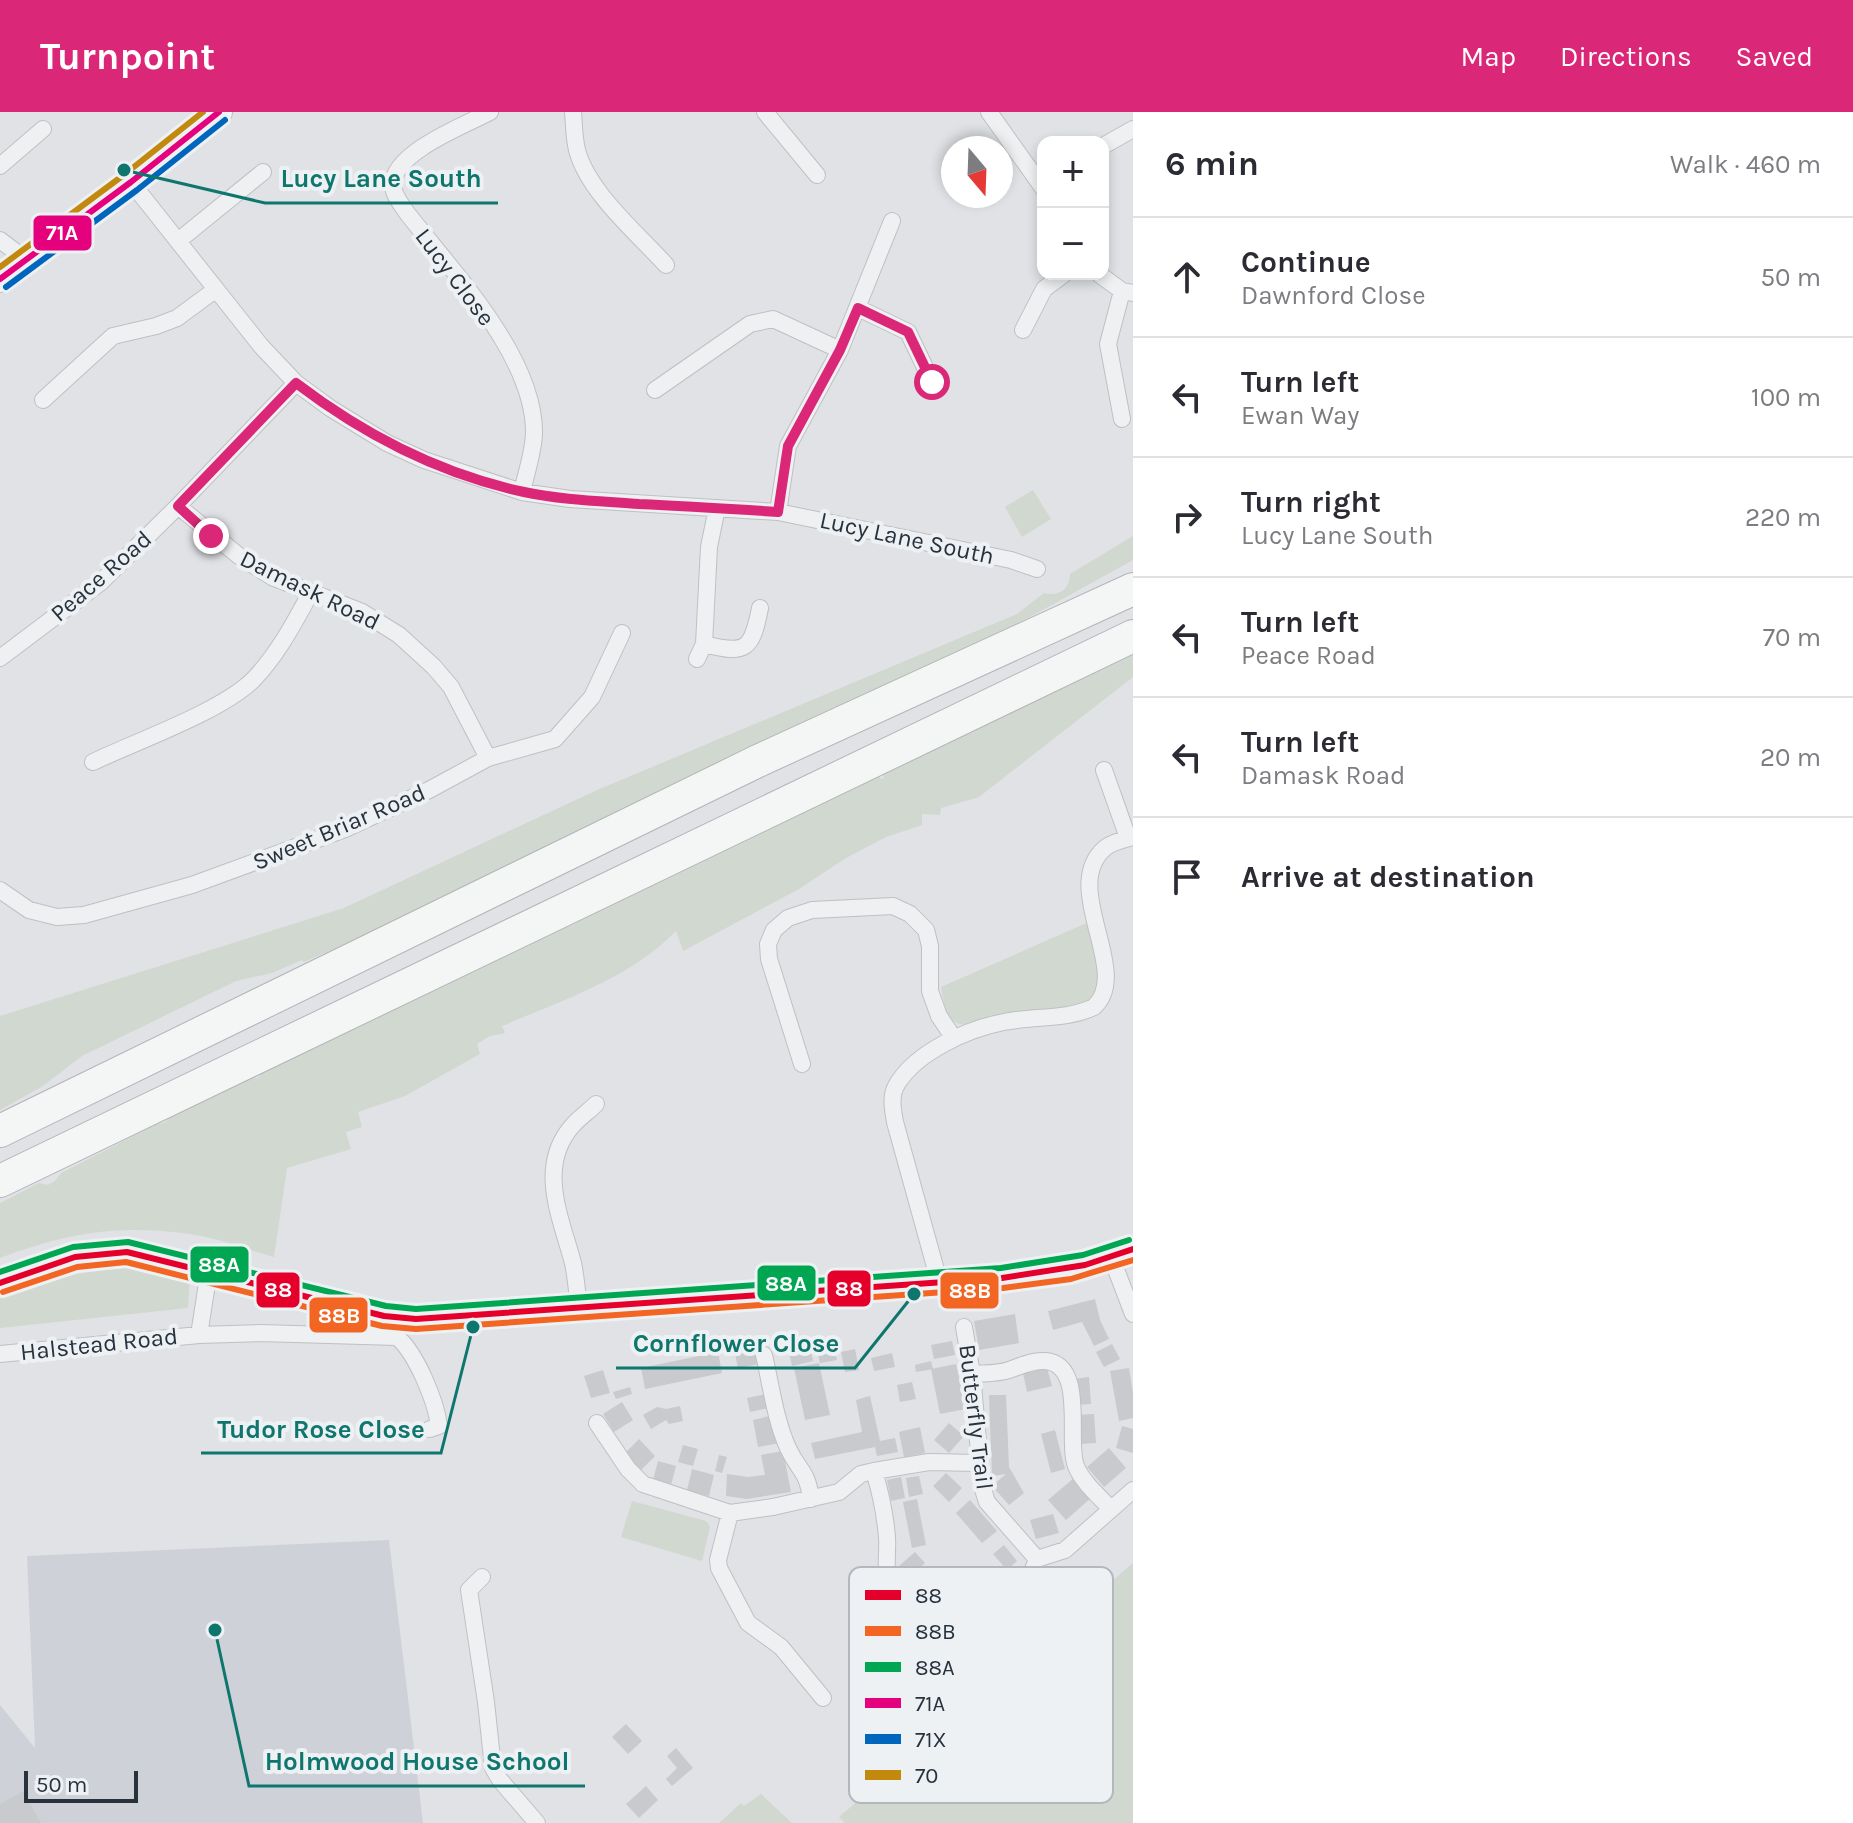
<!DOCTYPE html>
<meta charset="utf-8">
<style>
:root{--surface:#fff;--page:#f7f7f7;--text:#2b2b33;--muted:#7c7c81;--line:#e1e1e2;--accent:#db2777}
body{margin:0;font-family:Karla,sans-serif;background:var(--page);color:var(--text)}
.controls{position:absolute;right:24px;top:24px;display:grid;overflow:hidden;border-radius:16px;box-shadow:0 4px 12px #0003}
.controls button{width:72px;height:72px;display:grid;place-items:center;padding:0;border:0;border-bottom:2px solid var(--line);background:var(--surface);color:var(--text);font:40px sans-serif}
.compass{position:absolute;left:941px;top:24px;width:72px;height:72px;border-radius:50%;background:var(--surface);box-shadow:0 4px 12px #0003;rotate:161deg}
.scale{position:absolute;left:24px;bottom:20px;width:114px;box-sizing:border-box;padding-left:8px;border:4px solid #28323d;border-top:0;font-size:22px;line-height:28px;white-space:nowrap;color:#28323d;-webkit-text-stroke:6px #edf1f4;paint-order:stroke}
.stop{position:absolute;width:24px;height:24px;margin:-18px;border:6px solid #db2777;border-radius:50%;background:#fff}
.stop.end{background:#db2777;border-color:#fff;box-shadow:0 2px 8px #0008}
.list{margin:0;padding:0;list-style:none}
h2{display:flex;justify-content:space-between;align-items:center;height:104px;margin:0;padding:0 32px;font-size:34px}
h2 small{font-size:26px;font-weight:400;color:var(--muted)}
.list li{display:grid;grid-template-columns:52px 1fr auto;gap:24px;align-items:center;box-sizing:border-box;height:120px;padding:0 32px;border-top:2px solid var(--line)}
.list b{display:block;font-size:30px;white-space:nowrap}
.list p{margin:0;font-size:26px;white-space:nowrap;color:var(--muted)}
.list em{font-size:26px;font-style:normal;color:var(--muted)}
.icon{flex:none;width:44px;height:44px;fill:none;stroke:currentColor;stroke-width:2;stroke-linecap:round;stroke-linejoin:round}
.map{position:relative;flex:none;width:1133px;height:1711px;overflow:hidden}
header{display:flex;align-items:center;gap:48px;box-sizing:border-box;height:112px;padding:0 40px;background:var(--accent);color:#fff}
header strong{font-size:38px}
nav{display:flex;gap:44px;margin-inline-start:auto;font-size:28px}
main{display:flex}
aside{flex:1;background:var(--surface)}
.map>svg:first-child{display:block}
.built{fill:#ced2d8}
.green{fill:#d1d8d0}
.building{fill:#c8cacd}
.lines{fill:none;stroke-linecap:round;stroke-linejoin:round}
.street-casing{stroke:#bec0c3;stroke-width:18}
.primary-casing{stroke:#bcbfc3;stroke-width:28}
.highway-casing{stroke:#b2b5b9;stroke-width:34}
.street{stroke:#eff0f1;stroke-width:16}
.secondary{stroke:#bec2c4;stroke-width:24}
.primary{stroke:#f4f5f5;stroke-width:26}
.highway{stroke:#f4f5f5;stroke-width:32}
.bus-1-casing{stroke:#edf1f4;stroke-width:12}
.bus-2-casing{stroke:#edf1f4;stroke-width:12}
.bus-3-casing{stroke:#edf1f4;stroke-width:12}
.bus-4-casing{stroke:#edf1f4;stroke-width:12}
.bus-5-casing{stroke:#edf1f4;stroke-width:12}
.bus-6-casing{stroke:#edf1f4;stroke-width:12}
.bus-1{stroke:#e4002b;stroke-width:6}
.bus-2{stroke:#f26522;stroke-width:6}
.bus-3{stroke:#00a651;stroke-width:6}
.bus-4{stroke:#e5007d;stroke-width:6}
.bus-5{stroke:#0065bd;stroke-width:6}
.bus-6{stroke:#c3890f;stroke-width:6}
.route{stroke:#db2777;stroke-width:10}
.labels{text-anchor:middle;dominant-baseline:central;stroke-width:8;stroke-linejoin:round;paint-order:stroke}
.street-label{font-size:24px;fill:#28323d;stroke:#edf1f4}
.key{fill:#edf1f4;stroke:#b2b8bd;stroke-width:2}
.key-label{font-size:22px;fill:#28323d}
.leader{fill:none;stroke:#0f766e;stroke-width:3}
.callout-dot{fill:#0f766e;stroke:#edf1f4;stroke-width:3}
.callout-label{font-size:26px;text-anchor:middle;font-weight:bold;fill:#0f766e;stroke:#edf1f4;stroke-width:8;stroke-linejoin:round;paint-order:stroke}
.line-badge{stroke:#edf1f4;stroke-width:3}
.badge-label{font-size:22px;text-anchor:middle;font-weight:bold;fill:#fff}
</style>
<header>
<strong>Turnpoint</strong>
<nav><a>Map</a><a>Directions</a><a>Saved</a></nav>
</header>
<main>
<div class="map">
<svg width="1133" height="1711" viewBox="0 0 1133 1711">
<rect width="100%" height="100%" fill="#e0e2e5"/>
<path class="built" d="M389,1428L423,1711H0V1593L35,1636L27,1444Z"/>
<path class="green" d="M1033,378L1051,407L1022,425L1005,395Z
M1133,424V448L972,537L510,759L304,850L302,848L272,861L236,869L82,944L43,974L0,998V904L344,796L595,679L1017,502L1044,481C1059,485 1070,477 1070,462Z
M1133,541V565L979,685L941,696L940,703L922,702V713L886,725L846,746L799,777L683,839L676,819C629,867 563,888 502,914L505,921L490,924L477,932L480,942L405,984L358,1000L362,1015L346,1020L351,1037L287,1056L274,1145C246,1137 218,1126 189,1122C119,1112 66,1121 0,1146V1091L39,1071L48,1073L55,1069L61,1061L157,1012L166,1010L168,1006L249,965L258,966L264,958L455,863L461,865L879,664L881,667L884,666L883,662Z
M1098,806L1110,856L1091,889C1058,901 1020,900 985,907C976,909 963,916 955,910C945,903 943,886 941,875Z
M137,1154L190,1162L188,1196L0,1216V1186C47,1164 86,1160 137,1154Z
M632,1389L706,1409L710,1415L702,1449L621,1425Z
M1133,1451V1711H845L839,1705Z
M761,1682L792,1711H719L741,1691L744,1694Z"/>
<path class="building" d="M1095,1187L1100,1208L1109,1227L1094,1234L1082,1210L1053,1218L1048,1199Z
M1015,1202L1019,1231L979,1238L974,1209Z
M952,1229L955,1243L934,1247L931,1233Z
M1112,1232L1120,1247L1104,1255L1096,1240Z
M810,1235L813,1249L792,1254L789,1240Z
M761,1236L764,1251L738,1256L735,1242Z
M855,1237L859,1258L845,1260L841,1240Z
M718,1240L722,1261L645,1277L641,1256Z
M835,1240L837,1248L820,1251L818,1243Z
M892,1241L895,1255L874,1259L871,1246Z
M931,1249L933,1257L916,1260L915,1253Z
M819,1251L830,1303L805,1308L794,1256Z
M956,1252L966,1297L940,1302L931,1257Z
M1047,1256L1052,1274L1027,1280L1023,1261Z
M1129,1256L1133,1281V1306L1119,1309L1110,1259Z
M603,1258L610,1281L591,1286L584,1264Z
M1089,1265L1091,1292L1077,1293L1074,1267Z
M912,1270L916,1287L900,1290L897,1273Z
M630,1275L632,1282L616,1287L613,1280Z
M766,1282L769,1296L750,1300L747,1286Z
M989,1283H1006L1009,1355L1024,1381L1009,1393L992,1374L1006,1362L992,1364Z
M870,1284L880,1329L895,1326L898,1340L877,1344L875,1335L815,1347L811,1331L862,1320L856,1288Z
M622,1290L633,1308L614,1320L603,1302Z
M680,1294L683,1309L669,1312L666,1308L651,1317L643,1303L657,1295L666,1297Z
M1094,1302L1096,1331L1079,1332L1077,1303Z
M774,1303L780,1331L758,1335L753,1308Z
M949,1311L964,1324L949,1341L934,1328Z
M1122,1314L1133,1317V1341L1116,1336Z
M920,1315L925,1341L904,1345L899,1320Z
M1055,1318L1065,1357L1051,1361L1041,1322Z
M639,1327L655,1344L641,1358L625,1341Z
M683,1333L698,1337L693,1354L678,1350Z
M1109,1336L1126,1356L1104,1375L1087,1355Z
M783,1339L791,1380L747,1387L726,1384L727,1362L748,1365L765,1363L761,1343Z
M719,1343L727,1345L722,1361L715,1359Z
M658,1349L676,1354L671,1373L653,1368Z
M692,1357L714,1363L709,1384L687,1378Z
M946,1361L962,1376L949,1390L933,1374Z
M919,1364L923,1382L909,1385L906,1366Z
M901,1365L905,1386L891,1389L887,1368Z
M1075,1365L1092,1385L1066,1408L1048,1388Z
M917,1387L926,1433L912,1436L903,1390Z
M970,1388L997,1419L982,1431L956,1401Z
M1053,1402L1059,1421L1036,1427L1030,1408Z
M1004,1433L1017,1449L1007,1458L993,1442Z
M915,1440L925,1451L909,1465L899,1454Z
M626,1612L642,1629L628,1642L612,1625Z
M676,1636L693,1656L672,1674L666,1667L677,1656L667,1644Z
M646,1674L658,1688L639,1706L626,1692Z
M23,1679L41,1711H0V1692Z"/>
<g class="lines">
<defs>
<path id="street" d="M490,0C465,13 392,41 393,73C393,83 402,93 407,101C452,159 534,244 534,320C534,339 526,361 522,380
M573,0C574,12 574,26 577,38C588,80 637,121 666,153
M765,0L817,63
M989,0L1043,76
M1103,34L1133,17
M0,54L43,17
M131,70L261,234L296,271L330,296L387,331L424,348L522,380L570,387L778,400L1011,448L1037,457
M0,128L25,147
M178,129L263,60
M1099,162L1122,179L1133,181
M858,196L908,220L932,270
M1023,218L1044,177L1064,162
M655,278L750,212L773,207L840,238
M43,288L113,224L156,214L177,206L215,178
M1122,307L1108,232L1122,179
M178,394L239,444L272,465L362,500L399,523L434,555L451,575L488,646
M717,396L709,435L704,532C746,543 752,538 760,496
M778,400L788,334L840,238L892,109
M0,546L101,470L178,394L296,271
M697,547L704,532
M93,650C137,629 220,600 253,568C278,542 294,511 311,480
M1104,658L1128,726
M0,778L29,798L57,805L84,803L192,773L345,717L429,678L488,646L555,627L592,585L622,521
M802,952L769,847L768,832L774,818L788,806L812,798L893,794L910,802L926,818L930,834V879L939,904L953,925
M1112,1147L1133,1202
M939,1169L895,1010C893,998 890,985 896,974C915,940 968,917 1004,910C1032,904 1067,908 1094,895C1133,860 1059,775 1105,736C1111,731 1125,727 1133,725
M579,1195C577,1181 576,1165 573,1151C561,1106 536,1054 573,1013C579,1006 589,999 596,992
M964,1215L972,1262L982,1374L987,1390L1037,1447L1065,1438L1133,1378
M199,1223L209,1159
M0,1242L199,1223L260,1221L397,1225C416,1241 436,1289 439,1314L430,1317
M764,1243C771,1273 775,1307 788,1336C799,1360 807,1357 811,1387
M972,1262C985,1261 997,1262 1009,1258C1021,1254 1032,1248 1045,1249C1087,1252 1066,1329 1076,1354C1082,1370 1100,1385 1111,1397
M597,1311L628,1357L643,1372L730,1401L773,1395L839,1380L861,1362L874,1359L929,1350L978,1351
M874,1359C881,1382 885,1402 887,1425C888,1439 885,1455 888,1468C891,1484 928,1528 943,1532C955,1535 967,1528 977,1522C1005,1502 1026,1479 1037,1447
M730,1401L718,1448L719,1456L748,1511L781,1535L823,1586
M482,1465L469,1478L486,1590L493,1656L500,1668L537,1711"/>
<path id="primary" d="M0,167L131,70L219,0"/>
<path id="highway" d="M0,1019L760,648L1133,477
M0,1069L1133,524"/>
</defs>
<use href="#street" class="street-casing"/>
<use href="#primary" class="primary-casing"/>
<use href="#highway" class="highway-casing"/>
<use href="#street" class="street"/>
<path class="secondary" d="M0,1171L75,1145L127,1140L384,1204L416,1207L1002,1166C1048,1161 1091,1156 1133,1137"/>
<use href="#primary" class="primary"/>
<use href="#highway" class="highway"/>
<defs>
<path id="bus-1" d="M0,1171L75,1145L127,1140L384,1204L416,1207L1002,1166L1085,1153L1133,1137"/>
<path id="bus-2" d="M3,1180L77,1155L126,1150L382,1214L416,1217L1003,1176L1071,1167L1133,1148"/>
<path id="bus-3" d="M0,1160L73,1135L128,1130L386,1194L416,1197L1001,1156L1083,1143L1129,1128"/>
<path id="bus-4" d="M0,167L131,70L219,0"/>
<path id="bus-5" d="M6,175L137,78L225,8"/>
<path id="bus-6" d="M0,155L125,62L203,0"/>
</defs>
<use href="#bus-1" class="bus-1-casing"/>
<use href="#bus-2" class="bus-2-casing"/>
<use href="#bus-3" class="bus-3-casing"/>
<use href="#bus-4" class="bus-4-casing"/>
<use href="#bus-5" class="bus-5-casing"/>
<use href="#bus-6" class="bus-6-casing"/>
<use href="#bus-1" class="bus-1"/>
<use href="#bus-2" class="bus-2"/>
<use href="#bus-3" class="bus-3"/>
<use href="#bus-4" class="bus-4"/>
<use href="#bus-5" class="bus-5"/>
<use href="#bus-6" class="bus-6"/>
</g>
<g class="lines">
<path class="route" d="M211,424L178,394L296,271C363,322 440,362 524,380C562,388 600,389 639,392C685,394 732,397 778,400L788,334L840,238L858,196L908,220L932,270"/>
</g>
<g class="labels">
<g class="street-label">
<text transform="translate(455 165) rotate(53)">Lucy Close</text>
<text transform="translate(907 426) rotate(12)">Lucy Lane South</text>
<text transform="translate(101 464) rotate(-41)">Peace Road</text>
<text transform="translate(310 478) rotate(26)">Damask Road</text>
<text transform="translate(339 715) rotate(-23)">Sweet Briar Road</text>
<text transform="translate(99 1232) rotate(-6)">Halstead Road</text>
<text transform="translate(976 1305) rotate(83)">Butterfly Trail</text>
</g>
</g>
<rect x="849" y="1455" width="264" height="236" rx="12" class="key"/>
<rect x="865" y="1478" width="36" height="10" fill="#e4002b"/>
<rect x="865" y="1514" width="36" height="10" fill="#f26522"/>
<rect x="865" y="1550" width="36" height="10" fill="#00a651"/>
<rect x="865" y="1586" width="36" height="10" fill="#e5007d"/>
<rect x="865" y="1622" width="36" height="10" fill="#0065bd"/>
<rect x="865" y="1658" width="36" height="10" fill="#c3890f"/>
<g class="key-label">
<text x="915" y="1491">88</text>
<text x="915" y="1527">88B</text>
<text x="915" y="1563">88A</text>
<text x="915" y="1599">71A</text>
<text x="915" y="1635">71X</text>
<text x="915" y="1671">70</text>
</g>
<path class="leader" d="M124 58L265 91H498M914 1182L855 1256H616M473 1215L441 1341H201M215 1518L249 1674H585"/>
<g class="callout-dot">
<circle cx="124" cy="58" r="8"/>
<circle cx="914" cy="1182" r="8"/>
<circle cx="473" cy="1215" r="8"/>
<circle cx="215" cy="1518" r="8"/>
</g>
<g class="callout-label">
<text x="381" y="75">Lucy Lane South</text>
<text x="736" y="1240">Cornflower Close</text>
<text x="321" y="1326">Tudor Rose Close</text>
<text x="417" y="1658">Holmwood House School</text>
</g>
<g class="line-badge">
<rect x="32" y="102" width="61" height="38" rx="8" fill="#e5007d"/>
<rect x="189" y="1133" width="61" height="39" rx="8" fill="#00a651"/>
<rect x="756" y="1152" width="61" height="38" rx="8" fill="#00a651"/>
<rect x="826" y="1157" width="46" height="39" rx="8" fill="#e4002b"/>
<rect x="255" y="1159" width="46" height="38" rx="8" fill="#e4002b"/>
<rect x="939" y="1159" width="61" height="39" rx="8" fill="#f26522"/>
<rect x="308" y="1184" width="61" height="38" rx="8" fill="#f26522"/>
</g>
<g class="badge-label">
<text x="62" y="128">71A</text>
<text x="219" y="1160">88A</text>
<text x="786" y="1179">88A</text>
<text x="849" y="1184">88</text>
<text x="278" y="1185">88</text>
<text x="970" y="1186">88B</text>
<text x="339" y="1211">88B</text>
</g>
</svg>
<div class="controls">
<button>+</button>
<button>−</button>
</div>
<svg class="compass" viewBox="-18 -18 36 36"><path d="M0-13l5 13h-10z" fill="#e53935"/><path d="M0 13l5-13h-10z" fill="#7c7c81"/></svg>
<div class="scale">50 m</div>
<div class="stop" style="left:932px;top:270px"></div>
<div class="stop end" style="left:211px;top:424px"></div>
</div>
<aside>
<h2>6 min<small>Walk · 460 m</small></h2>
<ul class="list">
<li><svg class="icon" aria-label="ahead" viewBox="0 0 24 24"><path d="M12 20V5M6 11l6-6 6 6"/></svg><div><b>Continue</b><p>Dawnford Close</p></div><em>50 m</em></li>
<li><svg class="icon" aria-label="left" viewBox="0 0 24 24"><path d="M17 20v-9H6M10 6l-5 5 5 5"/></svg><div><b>Turn left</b><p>Ewan Way</p></div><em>100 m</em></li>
<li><svg class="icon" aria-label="right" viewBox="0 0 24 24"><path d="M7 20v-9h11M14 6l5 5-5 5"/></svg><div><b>Turn right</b><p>Lucy Lane South</p></div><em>220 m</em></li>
<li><svg class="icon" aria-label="left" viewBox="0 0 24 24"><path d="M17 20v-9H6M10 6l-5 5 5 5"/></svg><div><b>Turn left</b><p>Peace Road</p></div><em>70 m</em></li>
<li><svg class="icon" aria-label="left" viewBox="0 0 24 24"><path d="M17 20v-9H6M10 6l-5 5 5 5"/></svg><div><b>Turn left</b><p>Damask Road</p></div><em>20 m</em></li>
<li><svg class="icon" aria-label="arrive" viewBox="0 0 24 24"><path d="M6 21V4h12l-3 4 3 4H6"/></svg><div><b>Arrive at destination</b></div></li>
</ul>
</aside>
</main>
